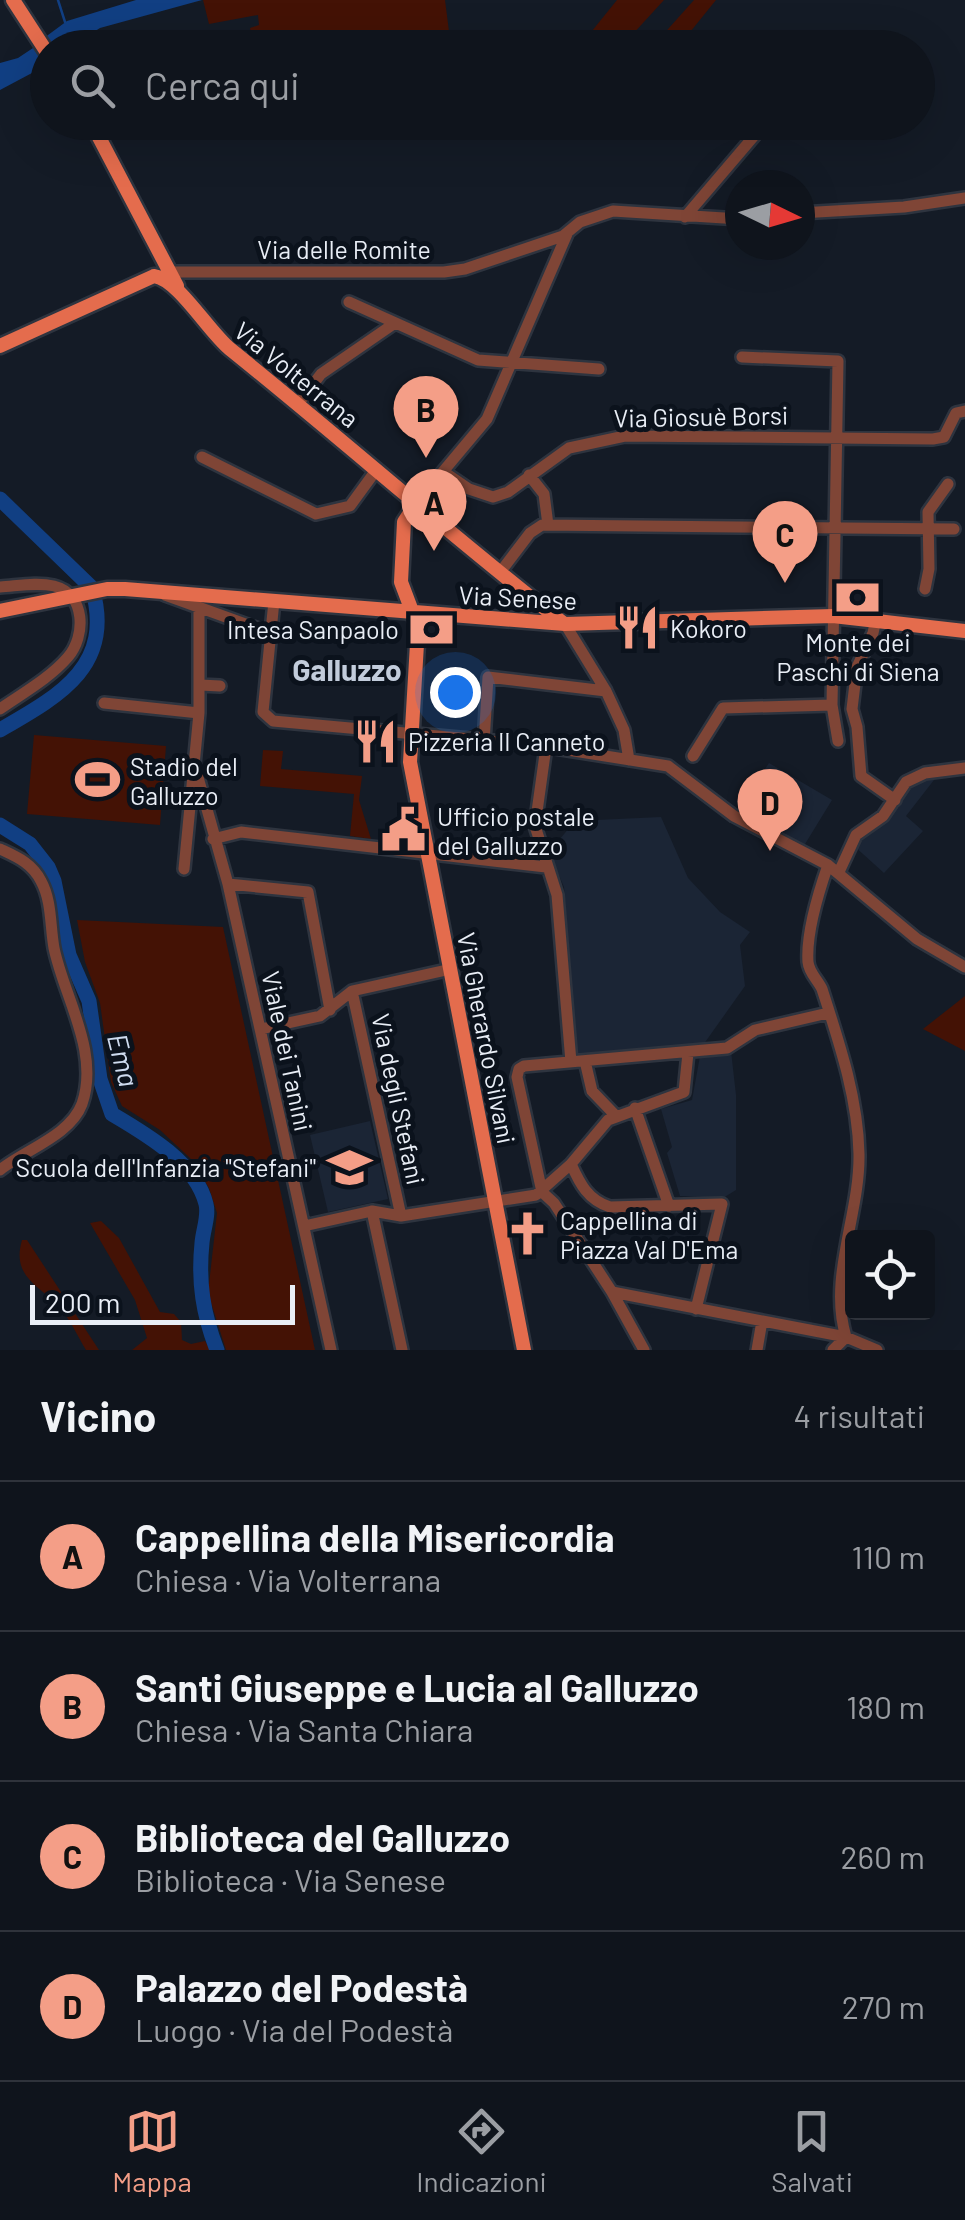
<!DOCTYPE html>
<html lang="it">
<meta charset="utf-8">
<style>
:root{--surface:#0f141c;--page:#1d2129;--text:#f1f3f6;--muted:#9b9ea3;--line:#2f333b;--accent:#f49e87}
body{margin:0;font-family:Barlow,sans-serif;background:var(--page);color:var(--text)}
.controls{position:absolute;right:30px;bottom:30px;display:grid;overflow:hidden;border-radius:10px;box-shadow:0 10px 40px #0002}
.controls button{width:90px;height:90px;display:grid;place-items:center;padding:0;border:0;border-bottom:2px solid var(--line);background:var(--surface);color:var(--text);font:50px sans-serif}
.compass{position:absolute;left:725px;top:170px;width:90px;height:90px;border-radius:50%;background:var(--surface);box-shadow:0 10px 40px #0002;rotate:95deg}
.scale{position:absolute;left:30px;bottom:25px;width:265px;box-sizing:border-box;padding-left:10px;border:5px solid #e9eef6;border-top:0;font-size:28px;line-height:35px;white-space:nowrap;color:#e9eef6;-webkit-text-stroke:8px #0b121c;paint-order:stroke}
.you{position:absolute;left:455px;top:692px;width:35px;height:35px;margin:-25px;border:8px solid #fff;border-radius:50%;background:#1a73e8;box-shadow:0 0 0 15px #1a73e833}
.badge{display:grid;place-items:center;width:65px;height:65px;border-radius:50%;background:var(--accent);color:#111;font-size:32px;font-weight:700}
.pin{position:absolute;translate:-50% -82px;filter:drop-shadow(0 2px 5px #0008)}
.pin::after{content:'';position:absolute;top:52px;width:35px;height:30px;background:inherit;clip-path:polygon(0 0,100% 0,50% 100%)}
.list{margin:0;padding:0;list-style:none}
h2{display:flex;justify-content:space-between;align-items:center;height:130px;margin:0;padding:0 40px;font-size:42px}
h2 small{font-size:32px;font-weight:400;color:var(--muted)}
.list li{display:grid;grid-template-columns:65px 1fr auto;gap:30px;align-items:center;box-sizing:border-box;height:150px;padding:0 40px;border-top:2px solid var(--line)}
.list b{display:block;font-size:38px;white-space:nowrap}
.list p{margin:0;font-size:32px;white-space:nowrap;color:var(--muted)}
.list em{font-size:32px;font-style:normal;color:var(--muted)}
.icon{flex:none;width:55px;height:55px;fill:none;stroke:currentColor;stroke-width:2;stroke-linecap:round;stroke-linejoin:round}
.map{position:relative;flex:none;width:965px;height:1350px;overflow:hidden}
.search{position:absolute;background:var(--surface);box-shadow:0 10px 40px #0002;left:30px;right:30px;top:30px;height:110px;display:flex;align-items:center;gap:25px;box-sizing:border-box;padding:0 35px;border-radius:55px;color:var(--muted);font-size:38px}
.sheet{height:730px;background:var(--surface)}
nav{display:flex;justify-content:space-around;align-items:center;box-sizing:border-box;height:140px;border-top:2px solid var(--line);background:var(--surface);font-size:28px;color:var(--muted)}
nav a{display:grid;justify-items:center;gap:5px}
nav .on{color:var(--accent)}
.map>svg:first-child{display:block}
.built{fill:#1b2535}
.green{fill:#441205}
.water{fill:#113f83}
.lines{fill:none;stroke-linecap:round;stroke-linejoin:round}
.stream{stroke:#113f83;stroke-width:2.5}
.river{stroke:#113f83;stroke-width:15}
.minor-casing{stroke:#2e343f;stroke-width:16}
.major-casing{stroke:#2e343f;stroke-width:19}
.minor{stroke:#7f4536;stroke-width:11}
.major{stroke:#e46c4d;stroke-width:14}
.labels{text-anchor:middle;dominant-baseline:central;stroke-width:10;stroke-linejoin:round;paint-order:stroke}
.street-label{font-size:25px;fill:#e9eef6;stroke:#0b121c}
.poi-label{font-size:25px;fill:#e9eef6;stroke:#0b121c;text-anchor:start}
.water-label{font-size:28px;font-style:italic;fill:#cedbef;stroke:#0b121c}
.quarter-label{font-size:30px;font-weight:bold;fill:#c2ccdb;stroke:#0b121c}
</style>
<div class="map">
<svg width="965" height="1350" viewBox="0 0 965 1350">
<rect width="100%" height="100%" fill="#141b26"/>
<path class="built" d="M769,763L832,800L802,849L736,811Z
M932,774L934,780L906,816L923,831L884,873L853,845L908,785Z
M661,817L688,878L720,912L750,932L740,945L745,986L701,1048L577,1056L564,887L549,852L575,821Z
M731,1051L736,1095V1190L723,1198L680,1196L667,1153L672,1147L661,1109L692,1100L700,1056Z
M370,1121L388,1199L328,1212L310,1135Z"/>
<path class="green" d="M203,0H445L451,47H254L250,28L259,25L258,15L209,24Z
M617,0H664L621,47H579Z
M694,0H716L678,47H652Z
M34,735L166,746L160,825L27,814Z
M263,750L283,751L281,769L362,776L359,800L371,839L350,836L354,794L260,786Z
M77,920L223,927L315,1350H226L208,1293L217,1213L209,1188L192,1160L160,1130L122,1106L111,1082L100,1003L85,962Z
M965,996V1051L923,1029Z
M101,1221L119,1238L160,1312L174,1314L181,1322L182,1340L191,1344L205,1341L210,1350H132L147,1338L135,1300L90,1223Z
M22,1240H27L99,1350H86C78,1337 71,1321 61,1309C40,1285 11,1278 22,1240Z"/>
<path class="water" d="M136,0H202L100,28L70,47H50L44,38L67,21Z
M36,46L47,65L0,90V63L18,58Z"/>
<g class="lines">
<path class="stream" d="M58,0L65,22"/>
<path class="river" d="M0,499L92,588C115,666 59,696 0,730
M0,825L30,844L48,867L54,881L69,955L89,1001L100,1079L112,1114C146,1134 196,1163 206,1204C209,1216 203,1230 202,1243C198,1282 203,1314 217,1350"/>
<defs>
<path id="minor" d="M800,213L904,207L965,198
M685,217L766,122
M170,272H444L465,269L563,236L580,222L613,211L740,219
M349,302L478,360L599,369
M742,357L838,361L832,705L838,741
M298,404L321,374L395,323
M202,457L316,514L350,506L377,469
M444,472L469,489L493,497L508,492L569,448L625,436L933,439L944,437L956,413L965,411
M529,475L544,494L548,525
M415,505L487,419L567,234
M501,571L530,533L542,525L954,529
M0,587C17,586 37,582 54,586C86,594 86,636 68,657C50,678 23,693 0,709
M925,589L929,569L928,512L948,484
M165,595L270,633
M274,601L263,712L273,721L536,745L668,766L734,816L828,865L917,939L965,967
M876,619L873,633L857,667L852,709L857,727L861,776L895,800
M565,624L606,691L624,730L629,760
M200,685L220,686
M104,703L199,713
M484,742L488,677L606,691
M546,747L535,826L557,895L571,1062
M693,756L723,708L832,705
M194,763L228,884L331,1350
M213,839L241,832L546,867
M0,849C17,857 32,863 41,881C52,901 50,926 54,948C64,997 100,1052 82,1104C70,1136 24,1150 0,1170
M828,865C819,891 806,934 808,962C809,973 818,980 822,989C839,1042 858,1098 859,1154C860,1215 828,1277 846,1337
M184,869L199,713V609
M839,872L856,835L883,816L906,782L925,773L965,768
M228,884L308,892L330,1010
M352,991L401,1216
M261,1029L320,1016L352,991L451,969
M585,1061L592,1091L616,1116
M635,1108L669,1206
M571,1164C580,1184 588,1200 610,1207L722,1204L696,1309
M372,1211L402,1350
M304,1226L372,1211L401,1216L536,1195L571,1164L608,1120L684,1092L688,1053
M612,1292L846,1337L877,1350
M644,1350L612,1292L554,1203L542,1192L517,1077L519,1069L524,1066L727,1048L755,1030L828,1013
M757,1350L762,1321
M833,1350L846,1337"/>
<path id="major" d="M13,0L48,54
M91,122L177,286
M154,276C178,279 208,331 230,349C342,439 449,534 563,623
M0,346L154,276
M415,505L404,522L401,582L418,627L410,762L524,1350
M0,611L107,589H125L565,624L833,616L965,631"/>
</defs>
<use href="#minor" class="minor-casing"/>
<use href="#major" class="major-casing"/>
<use href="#minor" class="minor"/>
<use href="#major" class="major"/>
</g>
<defs>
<symbol id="bank-bare" viewBox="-9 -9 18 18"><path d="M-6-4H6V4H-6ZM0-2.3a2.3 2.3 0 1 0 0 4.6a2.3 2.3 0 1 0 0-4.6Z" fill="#f49e87" stroke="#0b121c" stroke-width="2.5" paint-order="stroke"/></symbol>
<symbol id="restaurant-bare" viewBox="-9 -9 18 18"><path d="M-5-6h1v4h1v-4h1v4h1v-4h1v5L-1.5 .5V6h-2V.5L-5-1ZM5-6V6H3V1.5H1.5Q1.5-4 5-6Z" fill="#f49e87" stroke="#0b121c" stroke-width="2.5" paint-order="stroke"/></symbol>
<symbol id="stadium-bare" viewBox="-9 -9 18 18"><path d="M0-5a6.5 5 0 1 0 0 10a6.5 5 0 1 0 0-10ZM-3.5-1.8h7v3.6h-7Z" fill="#f49e87" stroke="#0b121c" stroke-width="2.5" paint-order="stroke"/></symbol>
<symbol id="civic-bare" viewBox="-9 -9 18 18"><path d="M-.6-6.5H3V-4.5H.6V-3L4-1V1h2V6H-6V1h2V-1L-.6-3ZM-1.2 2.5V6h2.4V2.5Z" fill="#f49e87" stroke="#0b121c" stroke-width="2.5" paint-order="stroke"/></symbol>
<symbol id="school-bare" viewBox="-9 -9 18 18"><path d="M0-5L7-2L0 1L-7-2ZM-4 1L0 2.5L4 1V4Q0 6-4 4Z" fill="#f49e87" stroke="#0b121c" stroke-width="2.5" paint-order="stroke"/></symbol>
<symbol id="church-bare" viewBox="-9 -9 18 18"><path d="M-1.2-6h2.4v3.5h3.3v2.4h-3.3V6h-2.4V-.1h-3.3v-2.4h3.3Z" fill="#f49e87" stroke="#0b121c" stroke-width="2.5" paint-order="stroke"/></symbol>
</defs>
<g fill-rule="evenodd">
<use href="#bank-bare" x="826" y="566" width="63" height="63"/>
<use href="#restaurant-bare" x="606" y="596" width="63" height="63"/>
<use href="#bank-bare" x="400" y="598" width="63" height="63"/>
<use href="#restaurant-bare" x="344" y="710" width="63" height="63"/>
<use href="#stadium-bare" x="66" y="748" width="63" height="63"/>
<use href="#civic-bare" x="372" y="798" width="63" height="63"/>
<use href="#school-bare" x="318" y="1136" width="63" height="63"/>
<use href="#church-bare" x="496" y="1202" width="63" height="63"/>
</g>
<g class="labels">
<g class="street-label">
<text x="344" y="249">Via delle Romite</text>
<text transform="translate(297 374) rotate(39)">Via Volterrana</text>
<text transform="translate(701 416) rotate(-1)">Via Giosuè Borsi</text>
<text transform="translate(518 597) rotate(3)">Via Senese</text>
<text transform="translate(487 1038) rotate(79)">Via Gherardo Silvani</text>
<text transform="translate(288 1051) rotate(78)">Viale dei Tanini</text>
<text transform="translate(399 1099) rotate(78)">Via degli Stefani</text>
</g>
<g class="poi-label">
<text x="670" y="628">Kokoro</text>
<text x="399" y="629" text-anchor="end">Intesa Sanpaolo</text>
<text x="858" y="642" text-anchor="middle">Monte dei<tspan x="858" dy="29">Paschi di Siena</tspan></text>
<text x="408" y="741">Pizzeria Il Canneto</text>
<text x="130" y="766">Stadio del<tspan x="130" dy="29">Galluzzo</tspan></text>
<text x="437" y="816">Ufficio postale<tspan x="437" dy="29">del Galluzzo</tspan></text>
<text x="316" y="1167" text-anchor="end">Scuola dell'Infanzia "Stefani"</text>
<text x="560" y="1220">Cappellina di<tspan x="560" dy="29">Piazza Val D'Ema</tspan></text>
</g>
<g class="water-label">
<text transform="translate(124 1060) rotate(76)">Ema</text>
</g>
<g class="quarter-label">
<text x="347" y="669">Galluzzo</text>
</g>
</g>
</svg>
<div class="controls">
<button><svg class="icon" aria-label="locate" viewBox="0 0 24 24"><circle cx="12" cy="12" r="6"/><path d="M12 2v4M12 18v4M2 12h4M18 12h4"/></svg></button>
</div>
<svg class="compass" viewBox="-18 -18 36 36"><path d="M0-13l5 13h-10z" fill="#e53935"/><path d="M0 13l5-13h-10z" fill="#9b9ea3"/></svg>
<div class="scale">200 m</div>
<div class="you"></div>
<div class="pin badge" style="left:434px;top:551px">A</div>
<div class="pin badge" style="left:426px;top:458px">B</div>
<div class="pin badge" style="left:785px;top:583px">C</div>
<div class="pin badge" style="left:770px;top:851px">D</div>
<div class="search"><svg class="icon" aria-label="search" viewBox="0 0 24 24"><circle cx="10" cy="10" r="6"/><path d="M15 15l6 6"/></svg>Cerca qui</div>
</div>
<section class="sheet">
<h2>Vicino<small>4 risultati</small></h2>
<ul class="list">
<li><span class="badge">A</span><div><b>Cappellina della Misericordia</b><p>Chiesa · Via Volterrana</p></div><em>110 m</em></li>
<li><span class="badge">B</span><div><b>Santi Giuseppe e Lucia al Galluzzo</b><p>Chiesa · Via Santa Chiara</p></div><em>180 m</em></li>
<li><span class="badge">C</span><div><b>Biblioteca del Galluzzo</b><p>Biblioteca · Via Senese</p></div><em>260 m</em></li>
<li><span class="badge">D</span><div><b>Palazzo del Podestà</b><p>Luogo · Via del Podestà</p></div><em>270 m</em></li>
</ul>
</section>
<nav>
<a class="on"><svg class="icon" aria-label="map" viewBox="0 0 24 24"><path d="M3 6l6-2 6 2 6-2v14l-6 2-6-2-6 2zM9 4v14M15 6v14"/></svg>Mappa</a>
<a><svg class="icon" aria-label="directions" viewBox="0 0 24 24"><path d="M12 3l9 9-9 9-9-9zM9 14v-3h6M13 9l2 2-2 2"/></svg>Indicazioni</a>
<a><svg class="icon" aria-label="saved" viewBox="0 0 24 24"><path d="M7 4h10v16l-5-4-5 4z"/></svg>Salvati</a>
</nav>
